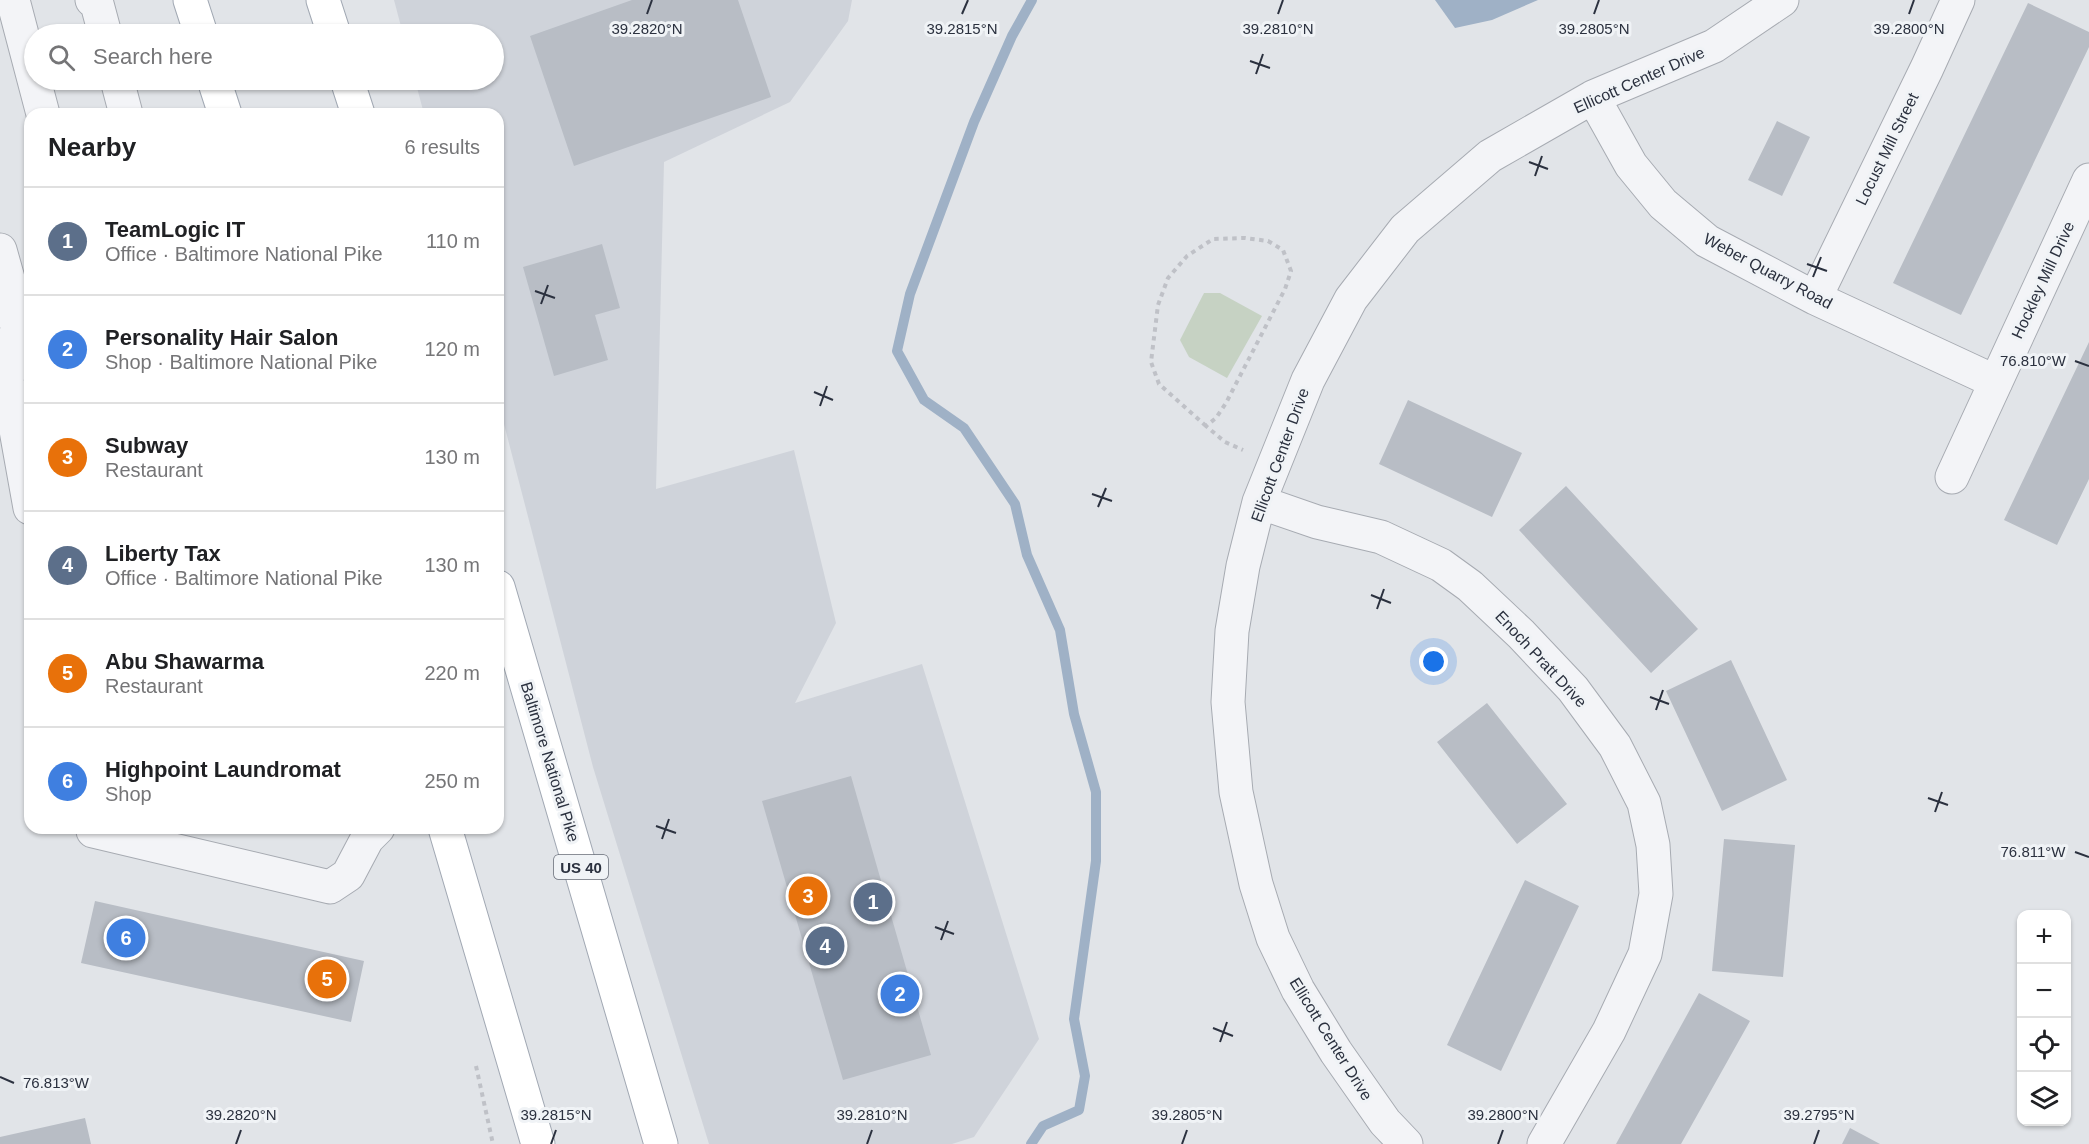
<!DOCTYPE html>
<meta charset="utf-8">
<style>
:root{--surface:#fff;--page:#f2f2f2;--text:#202124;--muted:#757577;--line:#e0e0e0;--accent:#7c3aed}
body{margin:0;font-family:Helvetica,sans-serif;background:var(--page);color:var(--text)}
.controls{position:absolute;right:18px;bottom:18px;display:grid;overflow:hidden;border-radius:12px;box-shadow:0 2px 4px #0004}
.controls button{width:54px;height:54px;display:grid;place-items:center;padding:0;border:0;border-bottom:2px solid var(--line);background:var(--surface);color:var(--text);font:30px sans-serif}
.you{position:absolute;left:1434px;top:662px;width:21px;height:21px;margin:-15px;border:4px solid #fff;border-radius:50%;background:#1a73e8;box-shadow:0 0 0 9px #1a73e833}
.badge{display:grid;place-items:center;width:39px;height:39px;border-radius:50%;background:var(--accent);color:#fff;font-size:20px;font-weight:700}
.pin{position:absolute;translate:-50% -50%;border:3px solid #fff;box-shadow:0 2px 6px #0006}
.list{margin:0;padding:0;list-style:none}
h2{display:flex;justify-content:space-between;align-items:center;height:78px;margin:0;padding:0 24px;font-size:26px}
h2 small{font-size:20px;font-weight:400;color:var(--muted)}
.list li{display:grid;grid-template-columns:39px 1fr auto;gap:18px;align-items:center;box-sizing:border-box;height:108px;padding:0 24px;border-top:2px solid var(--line)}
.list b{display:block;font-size:22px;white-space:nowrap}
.list p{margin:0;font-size:20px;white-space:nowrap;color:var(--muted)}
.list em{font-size:20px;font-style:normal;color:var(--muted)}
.icon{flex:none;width:33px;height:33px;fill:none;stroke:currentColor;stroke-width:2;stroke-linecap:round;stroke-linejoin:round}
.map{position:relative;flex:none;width:2089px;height:1144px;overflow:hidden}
.search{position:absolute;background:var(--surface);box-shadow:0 2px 4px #0004;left:24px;top:24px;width:480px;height:66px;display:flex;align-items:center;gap:15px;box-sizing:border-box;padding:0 21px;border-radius:33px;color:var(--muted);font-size:22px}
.panel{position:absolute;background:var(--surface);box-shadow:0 2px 4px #0004;left:24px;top:108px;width:480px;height:726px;border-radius:18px}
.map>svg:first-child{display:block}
.built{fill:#cfd3da}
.green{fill:#c6d2c3}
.water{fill:#9fb1c6}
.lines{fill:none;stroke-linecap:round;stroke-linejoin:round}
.stream{stroke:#9fb1c6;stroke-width:10}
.building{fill:#b8bdc5}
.minor-casing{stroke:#a7abb2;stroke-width:35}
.major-casing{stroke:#a1a8b3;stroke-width:35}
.path{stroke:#bfc1c7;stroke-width:4;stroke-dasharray:4.5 4.5;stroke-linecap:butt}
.minor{stroke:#f3f4f7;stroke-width:33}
.major{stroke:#fff;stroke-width:33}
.ticks{fill:none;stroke:#2b313f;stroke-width:2}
.labels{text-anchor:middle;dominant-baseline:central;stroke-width:6;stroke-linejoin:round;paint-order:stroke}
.shield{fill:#f0f3f6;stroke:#666b76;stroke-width:1.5}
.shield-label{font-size:15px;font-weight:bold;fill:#2b313f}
.street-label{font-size:16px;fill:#2b313f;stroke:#f0f3f6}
.ticks-label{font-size:15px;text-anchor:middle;fill:#2b313f;stroke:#f0f3f6;stroke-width:6;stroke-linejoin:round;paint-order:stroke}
</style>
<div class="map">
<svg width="2089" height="1144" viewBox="0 0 2089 1144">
<rect width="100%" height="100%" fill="#e1e4e8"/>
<path class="built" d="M394,0H852L848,21L790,102L664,162L656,489L794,450L836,623L795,703L922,664L1039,1039L974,1137L952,1144H709L593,767L498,401V114H424L415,80H494V34H403Z"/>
<path class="green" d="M1204,293H1220L1262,316L1227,378L1189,357L1180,340Z"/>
<path class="water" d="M1435,0H1538L1492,20L1455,28Z"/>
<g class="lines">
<path class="stream" d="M1031,1144L1043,1126L1079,1110L1085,1076L1074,1019L1096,861V792L1074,714L1060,630L1027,555L1015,504L964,428L924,400L897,351L910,294L974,122L1012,36L1032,0"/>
</g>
<path class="building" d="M632,0H738L771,97L574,166L530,36Z
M2028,3L2089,32V47L1961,315L1893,283Z
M1777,121L1810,137L1782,196L1748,180Z
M602,244L620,308L595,315L608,360L554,376L523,267Z
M2089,342V479L2057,545L2004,520Z
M1408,400L1522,453L1492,517L1379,464Z
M1566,486L1698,629L1651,673L1519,530Z
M1731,660L1787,780L1722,811L1666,691Z
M1487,703L1567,804L1517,844L1437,742Z
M851,776L931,1055L843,1080L762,801Z
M1724,839L1795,845L1783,977L1712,971Z
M1525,880L1579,906L1501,1071L1447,1045Z
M95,901L364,961L351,1022L81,963Z
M1699,993L1750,1021L1681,1144H1616Z
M85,1118L91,1144H0V1137Z
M1850,1128L1880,1144H1842Z"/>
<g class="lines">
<defs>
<path id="minor" d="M92,0L97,4L105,34
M14,4L43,114
M117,80L126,114
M1593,97L1631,165L1663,204L1707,241L1815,298L1996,382
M0,250L19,318L0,309
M1815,298L1927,68L1958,0
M30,326L19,318L7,380L30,508
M1952,477L2089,180
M1259,502L1317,522L1381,537L1441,565L1470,586L1521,634L1573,689L1615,746L1644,803L1653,845L1656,894L1645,954L1609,1031L1544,1144
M93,831L330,887L348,875L367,839L378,828
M1406,1144L1385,1122L1336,1052L1298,990L1273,938L1256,884L1236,792L1228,702L1232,631L1243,566L1259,502L1308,380L1351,299L1405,229L1490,156L1593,97L1714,46L1782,0"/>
<path id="major" d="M190,0L201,34
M323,0L334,34
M214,80L225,114
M347,80L358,114
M498,587L661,1144
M445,828L538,1144"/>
</defs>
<use href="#minor" class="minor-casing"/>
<use href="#major" class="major-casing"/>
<path class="path" d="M1206,426L1159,384L1151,362L1158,305L1168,278L1187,256L1213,239L1245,238L1268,241L1283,250L1291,271L1285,289L1226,403L1216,418L1206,426L1225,442L1243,450
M476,1066L493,1144"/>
<use href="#minor" class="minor"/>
<use href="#major" class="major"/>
</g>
<path class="ticks" d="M647,14L652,0M962,14L968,0M1278,14L1283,0M1594,14L1599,0M1909,14L1914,0M1250,61L1270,68M1256,74L1263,54M1529,162L1548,169M1535,176L1542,156M1807,264L1827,271M1813,277L1821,257M535,291L555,298M541,304L548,285M2075,361L2089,366M814,392L833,400M820,406L827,386M1092,494L1112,501M1098,507L1106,488M1371,595L1391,603M1377,609L1384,589M1650,697L1669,704M1656,710L1663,690M1928,798L1948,805M1935,812L1942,792M656,826L676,833M662,839L669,819M2075,852L2089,857M935,927L954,934M941,940L948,921M1213,1028L1233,1036M1220,1042L1227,1022M0,1077L14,1083M236,1144L241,1130M551,1144L556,1130M867,1144L872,1130M1182,1144L1187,1130M1498,1144L1503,1130M1814,1144L1819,1130"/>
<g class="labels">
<rect class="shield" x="554" y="855" width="54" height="24" rx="4.5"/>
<g class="shield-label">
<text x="581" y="867">US 40</text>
</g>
<g class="street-label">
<text transform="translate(1639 80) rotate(-24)">Ellicott Center Drive</text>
<text transform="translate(1887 149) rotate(-64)">Locust Mill Street</text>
<text transform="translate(1768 271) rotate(28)">Weber Quarry Road</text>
<text transform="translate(2043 280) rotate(-65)">Hockley Mill Drive</text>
<text transform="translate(1280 455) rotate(-70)">Ellicott Center Drive</text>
<text transform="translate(1541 659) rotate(47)">Enoch Pratt Drive</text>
<text transform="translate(550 762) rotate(73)">Baltimore National Pike</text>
<text transform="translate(1331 1039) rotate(58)">Ellicott Center Drive</text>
</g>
</g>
<g class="ticks-label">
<text x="647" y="34">39.2820°N</text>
<text x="962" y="34">39.2815°N</text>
<text x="1278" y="34">39.2810°N</text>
<text x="1594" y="34">39.2805°N</text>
<text x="1909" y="34">39.2800°N</text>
<text x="2033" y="366">76.810°W</text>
<text x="2033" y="857">76.811°W</text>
<text x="56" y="1088">76.813°W</text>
<text x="241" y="1120">39.2820°N</text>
<text x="556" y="1120">39.2815°N</text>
<text x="872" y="1120">39.2810°N</text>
<text x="1187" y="1120">39.2805°N</text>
<text x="1503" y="1120">39.2800°N</text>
<text x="1819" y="1120">39.2795°N</text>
</g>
</svg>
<div class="controls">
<button>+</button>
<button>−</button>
<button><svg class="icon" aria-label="locate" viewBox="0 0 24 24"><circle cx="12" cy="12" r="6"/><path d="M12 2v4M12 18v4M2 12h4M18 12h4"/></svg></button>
<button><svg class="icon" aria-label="layers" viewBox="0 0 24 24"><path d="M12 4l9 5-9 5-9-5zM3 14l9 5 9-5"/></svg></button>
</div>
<div class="you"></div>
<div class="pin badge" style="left:873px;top:902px;background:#5c6f8a">1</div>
<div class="pin badge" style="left:900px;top:994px;background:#3f7fe0">2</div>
<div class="pin badge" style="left:808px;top:896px;background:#e8710a">3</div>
<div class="pin badge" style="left:825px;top:946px;background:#5c6f8a">4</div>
<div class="pin badge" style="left:327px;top:979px;background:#e8710a">5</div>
<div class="pin badge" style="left:126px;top:938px;background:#3f7fe0">6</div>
<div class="search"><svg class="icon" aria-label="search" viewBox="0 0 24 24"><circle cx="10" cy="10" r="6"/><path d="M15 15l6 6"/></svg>Search here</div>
<section class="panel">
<h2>Nearby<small>6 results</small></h2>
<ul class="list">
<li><span class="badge" style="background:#5c6f8a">1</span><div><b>TeamLogic IT</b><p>Office · Baltimore National Pike</p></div><em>110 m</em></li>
<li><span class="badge" style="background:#3f7fe0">2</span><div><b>Personality Hair Salon</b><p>Shop · Baltimore National Pike</p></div><em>120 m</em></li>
<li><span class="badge" style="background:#e8710a">3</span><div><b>Subway</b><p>Restaurant</p></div><em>130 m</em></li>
<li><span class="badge" style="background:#5c6f8a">4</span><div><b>Liberty Tax</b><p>Office · Baltimore National Pike</p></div><em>130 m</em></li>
<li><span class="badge" style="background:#e8710a">5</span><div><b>Abu Shawarma</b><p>Restaurant</p></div><em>220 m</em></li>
<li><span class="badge" style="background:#3f7fe0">6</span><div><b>Highpoint Laundromat</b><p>Shop</p></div><em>250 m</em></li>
</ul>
</section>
</div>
